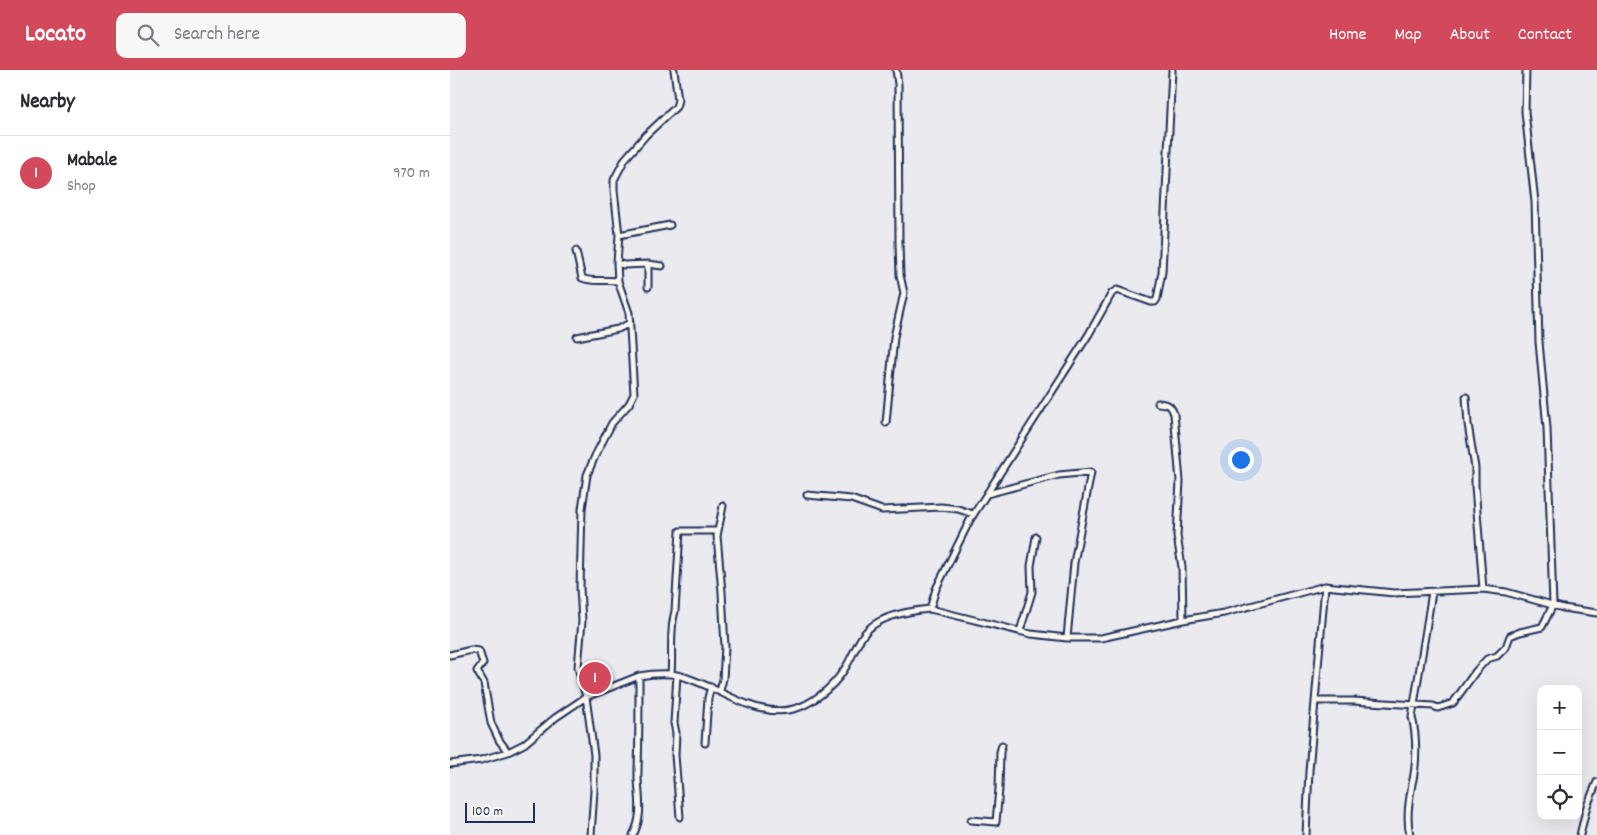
<!DOCTYPE html>
<meta charset="utf-8">
<style>
:root{--surface:#fff;--page:#f7f7f7;--text:#2b2b33;--muted:#7c7c81;--line:#e1e1e2;--accent:#d1495b}
body{margin:0;font-family:Dekko,sans-serif;background:var(--page);color:var(--text)}
.controls{position:absolute;right:15px;bottom:15px;display:grid;overflow:hidden;border-radius:10px;box-shadow:0 5px 20px #0002}
.controls button{width:45px;height:45px;display:grid;place-items:center;padding:0;border:0;border-bottom:1px solid var(--line);background:var(--surface);color:var(--text);font:25px sans-serif}
.scale{position:absolute;left:15px;bottom:12px;width:70px;box-sizing:border-box;padding-left:5px;border:2px solid #1b2f5e;border-top:0;font-size:14px;line-height:18px;white-space:nowrap;color:#1b2f5e;-webkit-text-stroke:4px #fbf7ec;paint-order:stroke}
.you{position:absolute;left:790px;top:389px;width:18px;height:18px;margin:-12px;border:4px solid #fff;border-radius:50%;background:#1a73e8;box-shadow:0 0 0 8px #1a73e833}
.badge{display:grid;place-items:center;width:32px;height:32px;border-radius:50%;background:var(--accent);color:#fff;font-size:16px;font-weight:700}
.pin{position:absolute;translate:-50% -50%;border:2px solid #fff;box-shadow:0 1px 5px #0006}
.list{margin:0;padding:0;list-style:none}
h2{display:flex;justify-content:space-between;align-items:center;height:65px;margin:0;padding:0 20px;font-size:21px}
h2 small{font-size:16px;font-weight:400;color:var(--muted)}
.list li{display:grid;grid-template-columns:32px 1fr auto;gap:15px;align-items:center;box-sizing:border-box;height:75px;padding:0 20px;border-top:1px solid var(--line)}
.list b{display:block;font-size:19px;white-space:nowrap}
.list p{margin:0;font-size:16px;white-space:nowrap;color:var(--muted)}
.list em{font-size:16px;font-style:normal;color:var(--muted)}
.icon{flex:none;width:28px;height:28px;fill:none;stroke:currentColor;stroke-width:2;stroke-linecap:round;stroke-linejoin:round}
.map{position:relative;flex:none;width:1147px;height:765px;overflow:hidden}
header{display:flex;align-items:center;gap:30px;box-sizing:border-box;height:70px;padding:0 25px;background:var(--accent);color:#fff}
header strong{font-size:24px}
nav{display:flex;gap:28px;margin-inline-start:auto;font-size:18px}
.search{width:350px;height:45px;background:var(--page);display:flex;align-items:center;gap:12px;box-sizing:border-box;padding:0 18px;border-radius:10px;color:var(--muted);font-size:19px}
main{display:flex}
aside{flex:1;background:var(--surface)}
.map>svg:first-child{display:block}
.lines{fill:none;stroke-linecap:round;stroke-linejoin:round}
.minor-casing{stroke:#1b2f5e;stroke-width:9}
.minor{stroke:#fbf7ec;stroke-width:5}
</style>
<header>
<strong>Locato</strong>
<div class="search"><svg class="icon" aria-label="search" viewBox="0 0 24 24"><circle cx="10" cy="10" r="6"/><path d="M15 15l6 6"/></svg>Search here</div>
<nav><a>Home</a><a>Map</a><a>About</a><a>Contact</a></nav>
</header>
<main>
<aside>
<h2>Nearby<small></small></h2>
<ul class="list">
<li><span class="badge">1</span><div><b>Mabale</b><p>Shop</p></div><em>970 m</em></li>
</ul>
</aside>
<div class="map">
<svg width="1147" height="765" viewBox="0 0 1147 765">
<rect width="100%" height="100%" fill="#ebebef"/>
<filter id="ink" filterUnits="userSpaceOnUse"><feTurbulence type="fractalNoise" baseFrequency=".02" numOctaves="2"/><feDisplacementMap in="SourceGraphic" scale="10" xChannelSelector="R" yChannelSelector="G"/><feConvolveMatrix kernelMatrix="1 2 1 2 8 2 1 2 1" color-interpolation-filters="sRGB"/></filter>
<g filter="url(#ink)">
<g class="lines">
<defs>
<path id="minor" d="M169,165L220,155
M126,181L132,208C143,213 156,209 168,211
M167,193L174,195L198,194V217
M198,194L212,196
M127,267L168,259L180,253
M1016,327L1018,354L1025,398V416L1033,519
M708,333C718,334 721,335 724,344L730,411L727,466L732,497L733,550
M436,353L444,267L454,223L450,205L449,173L448,14L446,0
M537,424L609,405L641,402L624,493L617,568
M357,425L401,429L432,440L491,437L508,439L523,444
M480,539L486,519L520,450L639,264L662,223L667,220L701,232H705L707,229L712,202L722,0
M570,561L582,522L581,496L586,467
M0,585L21,580L29,581L33,593L27,601L34,613L41,653L49,670L58,682
M221,604C223,583 219,562 225,541L230,461H268
M227,605L224,653L226,663L225,685L230,747
M270,621L273,609L275,577L272,522L267,466L273,436
M865,631H903L983,636L988,638L1003,633L1026,601L1037,589L1047,586L1056,577L1060,566L1070,562L1092,557L1103,535L1097,358L1089,272L1085,132L1075,42L1076,0
M255,673L258,628L261,617
M0,694L31,690L58,682L74,674L105,648L136,627L189,606C201,604 216,603 227,605C268,614 307,653 350,637C369,629 387,613 397,595C403,585 407,573 414,564C427,546 458,541 480,539L581,564L617,568H651L733,550L774,543L875,516L944,523L1033,519L1056,522L1113,538L1147,543
M521,750L546,752L549,719L550,682L552,675
M141,765L144,721V685L136,627L128,597L132,551L130,518L132,439L137,405L145,386L162,353L179,334L184,324L179,243L168,211L167,193L169,165L164,120V110L175,89L196,65L226,37L228,30L224,0
M183,765C195,743 187,723 188,700C189,669 189,637 189,606
M856,765L859,701L875,516
M960,765C956,748 959,731 962,714C967,694 967,667 962,647L982,522
M1130,765L1137,736L1147,712"/>
</defs>
<use href="#minor" class="minor-casing"/>
<use href="#minor" class="minor"/>
</g>
</g>
</svg>
<div class="controls">
<button>+</button>
<button>−</button>
<button><svg class="icon" aria-label="locate" viewBox="0 0 24 24"><circle cx="12" cy="12" r="6"/><path d="M12 2v4M12 18v4M2 12h4M18 12h4"/></svg></button>
</div>
<div class="scale">100 m</div>
<div class="you"></div>
<div class="pin badge" style="left:145px;top:608px">1</div>
</div>
</main>
